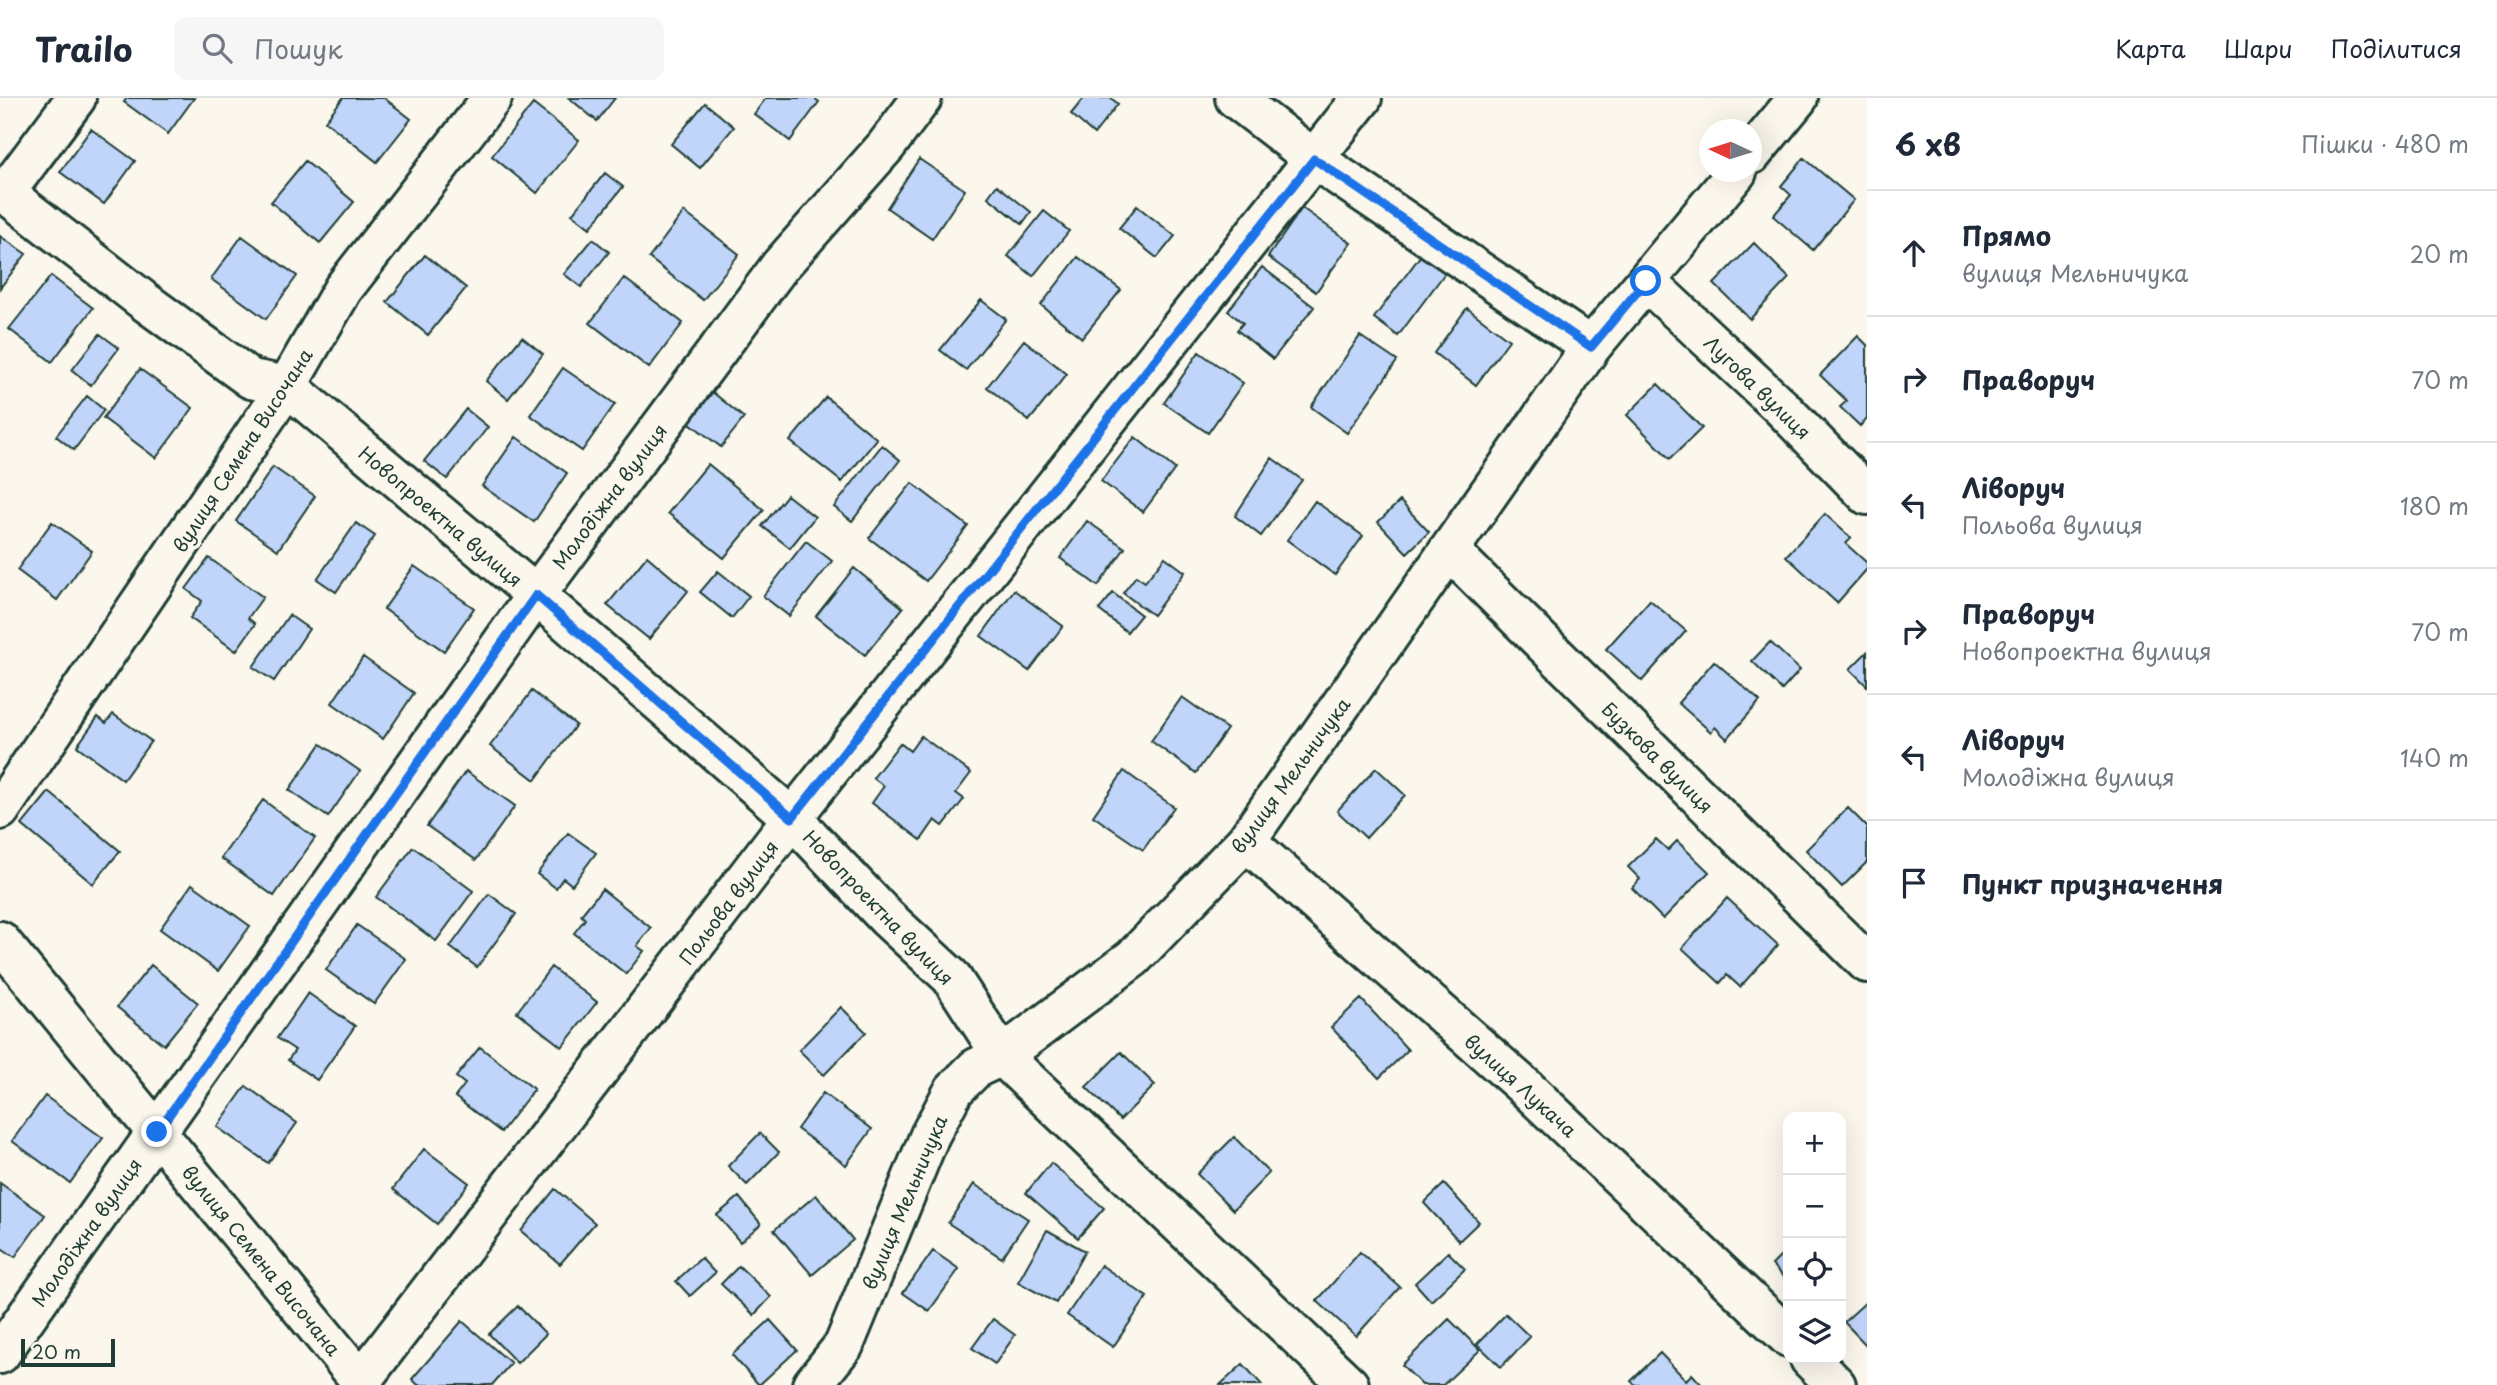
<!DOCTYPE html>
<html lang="uk">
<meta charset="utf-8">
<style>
:root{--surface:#fff;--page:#f6f6f7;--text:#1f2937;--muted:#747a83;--line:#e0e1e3}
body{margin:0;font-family:"Playpen Sans",sans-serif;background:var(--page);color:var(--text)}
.controls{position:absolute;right:21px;bottom:21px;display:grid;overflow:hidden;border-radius:14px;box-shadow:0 7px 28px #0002}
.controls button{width:63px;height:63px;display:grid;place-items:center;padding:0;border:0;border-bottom:2px solid var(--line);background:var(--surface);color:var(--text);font:35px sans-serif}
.compass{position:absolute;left:1699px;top:21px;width:63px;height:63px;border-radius:50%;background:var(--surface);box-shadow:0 7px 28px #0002;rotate:274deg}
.scale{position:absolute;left:21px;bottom:18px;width:94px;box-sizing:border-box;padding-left:7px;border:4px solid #1f3d34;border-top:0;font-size:19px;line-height:24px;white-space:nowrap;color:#1f3d34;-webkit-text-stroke:5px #fbf7ec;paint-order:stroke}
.stop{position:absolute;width:21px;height:21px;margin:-16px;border:5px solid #1a73e8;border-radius:50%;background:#fff}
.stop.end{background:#1a73e8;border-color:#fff;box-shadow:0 2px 7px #0008}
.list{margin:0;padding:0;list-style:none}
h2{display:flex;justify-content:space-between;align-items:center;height:91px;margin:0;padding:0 28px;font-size:30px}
h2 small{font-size:23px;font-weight:400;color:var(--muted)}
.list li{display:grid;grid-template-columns:46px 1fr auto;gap:21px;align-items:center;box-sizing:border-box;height:126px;padding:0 28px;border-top:2px solid var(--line)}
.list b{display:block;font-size:26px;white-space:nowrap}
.list p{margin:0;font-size:23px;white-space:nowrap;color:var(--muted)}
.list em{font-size:23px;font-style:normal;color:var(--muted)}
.icon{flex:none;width:38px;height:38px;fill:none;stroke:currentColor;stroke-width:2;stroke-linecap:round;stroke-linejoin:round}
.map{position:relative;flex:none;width:1867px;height:1287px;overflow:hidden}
header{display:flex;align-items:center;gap:42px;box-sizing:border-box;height:98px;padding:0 35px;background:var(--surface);border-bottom:2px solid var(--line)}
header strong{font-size:33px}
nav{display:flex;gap:38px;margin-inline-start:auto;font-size:24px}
.search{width:490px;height:63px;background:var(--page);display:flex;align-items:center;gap:18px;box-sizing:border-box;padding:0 24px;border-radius:14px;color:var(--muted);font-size:26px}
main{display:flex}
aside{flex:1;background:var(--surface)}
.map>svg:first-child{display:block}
.building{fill:#c1d5fa;stroke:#1f3d34;stroke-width:2}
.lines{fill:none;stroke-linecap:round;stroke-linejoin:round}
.minor-casing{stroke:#1f3d34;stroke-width:44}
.minor{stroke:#fbf7ec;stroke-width:38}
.route{stroke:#1a73e8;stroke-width:9}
.labels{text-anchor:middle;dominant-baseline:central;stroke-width:7;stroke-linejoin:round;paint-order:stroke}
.street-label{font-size:19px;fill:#1f3d34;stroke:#fbf7ec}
</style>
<header>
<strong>Trailo</strong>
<div class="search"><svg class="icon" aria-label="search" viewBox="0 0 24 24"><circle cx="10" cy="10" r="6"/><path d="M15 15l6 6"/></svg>Пошук</div>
<nav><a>Карта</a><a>Шари</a><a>Поділитися</a></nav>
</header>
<main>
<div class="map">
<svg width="1867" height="1287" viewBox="0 0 1867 1287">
<rect width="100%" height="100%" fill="#fbf7ec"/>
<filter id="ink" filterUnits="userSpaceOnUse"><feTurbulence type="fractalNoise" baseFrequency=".0143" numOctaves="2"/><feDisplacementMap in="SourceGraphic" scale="14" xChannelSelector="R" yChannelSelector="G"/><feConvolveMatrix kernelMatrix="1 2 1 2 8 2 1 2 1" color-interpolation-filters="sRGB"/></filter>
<g filter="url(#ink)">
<path class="building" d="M127,0H194L168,36L124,4Z
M343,0H384L411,21L377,64L325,23Z
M569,0H615L597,23Z
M766,0H814L819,4L790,43L754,16Z
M1084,0H1111L1118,6L1094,36L1071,16Z
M705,5L734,29L700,70L671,46Z
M533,6L579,42L537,95L492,58Z
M91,31L135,63L104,106L60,74Z
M1804,60L1854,102L1813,152L1773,118L1791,97L1781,88Z
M919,61L965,92L932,141L887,110Z
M305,63L354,104L320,145L271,104Z
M605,75L623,89L590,130L572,116Z
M997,87L1031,114L1022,126L988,99Z
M1137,108L1175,138L1157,160L1119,130Z
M1302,110L1351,145L1316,194L1268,159Z
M1044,113L1069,133L1033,178L1008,158Z
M684,114L739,156L703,202L649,160Z
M0,138L26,156L0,190Z
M242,138L297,178L266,221L211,181Z
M593,141L609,154L581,189L564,176Z
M1754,145L1789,180L1750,221L1714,186Z
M425,157L466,190L428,237L387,204Z
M1421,157L1445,175L1398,238L1374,220Z
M1078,159L1121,192L1082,240L1041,207Z
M1262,169L1314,209L1273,261L1237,232L1243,225L1228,213Z
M51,178L93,210L52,264L9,231Z
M624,180L683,225L649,270L590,225Z
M981,202L1006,221L966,272L940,252Z
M1467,210L1509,242L1476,287L1434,255Z
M100,236L119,250L91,287L72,272Z
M1360,238L1397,263L1347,335L1311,309Z
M1858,238L1867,247V321L1860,328L1840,309L1847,303L1820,277Z
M522,239L543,256L508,301L486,283Z
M1024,242L1067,276L1029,323L987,289Z
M1199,254L1243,285L1208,335L1164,305Z
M563,270L615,306L582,353L530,317Z
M140,271L193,310L156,360L103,320Z
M1658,286L1702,330L1670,361L1627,317Z
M710,292L744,320L721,349L686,322Z
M87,298L104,312L74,352L56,338Z
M826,299L877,341L842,384L790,343Z
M466,311L488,329L447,381L424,363Z
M516,339L567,375L534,424L482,388Z
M1135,339L1175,371L1143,414L1101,383Z
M882,347L900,362L852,423L834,409Z
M1272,360L1302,382L1261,438L1235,418Z
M708,366L764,412L724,460L668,415Z
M273,369L315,398L278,452L236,423Z
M912,385L968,428L926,483L869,440Z
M787,397L815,419L790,450L762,428Z
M1315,403L1363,438L1335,477L1287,442Z
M1400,403L1429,434L1407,455L1378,424Z
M1825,416L1851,440L1846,446L1867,465V471L1837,505L1786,458Z
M1087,423L1125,450L1098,488L1060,460Z
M52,424L92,453L57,502L17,472Z
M356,425L375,438L336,494L317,481Z
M806,443L832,463L789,518L763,498Z
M647,458L688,493L649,541L607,507Z
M1165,459L1185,474L1153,517L1123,495L1136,478L1145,484Z
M209,460L263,499L248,520L255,526L236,553L190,520L202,503L186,491Z
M414,468L474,510L444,553L384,511Z
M854,470L903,510L865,557L816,518Z
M718,473L749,498L732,520L700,494Z
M1014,492L1063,528L1029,573L981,538Z
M1113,495L1141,517L1127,534L1099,512Z
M1650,502L1686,533L1642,583L1606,551Z
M289,517L309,531L274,583L253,569Z
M1770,544L1800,572L1782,592L1752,563Z
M1867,554V588L1850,571Z
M363,559L414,595L383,641L332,605Z
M1714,563L1760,603L1727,641L1715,629L1711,634L1678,605Z
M532,593L576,627L535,682L490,648Z
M1182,599L1227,631L1196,675L1151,643Z
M113,616L151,643L123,682L77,648L98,619L106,625Z
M921,638L971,675L956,695L964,701L943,728L935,722L921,742L872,705L884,688L873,680L900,645L910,653Z
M321,646L360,673L328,719L289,692Z
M1376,670L1405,697L1366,740L1337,713Z
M466,673L515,708L476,762L427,728Z
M1124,673L1174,709L1143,752L1093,718Z
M49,694L120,753L93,786L22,727Z
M263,702L315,740L274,798L221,760Z
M1848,710L1867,729V764L1842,789L1806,752Z
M568,735L596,755L572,787L563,780L556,790L537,776Z
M1656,741L1668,752L1677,743L1709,774L1663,821L1632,790L1640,781L1628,769Z
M413,749L473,793L436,843L376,799Z
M192,786L250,828L218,873L160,831Z
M602,791L651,830L637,848L644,853L626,876L574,835L585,821L581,817Z
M489,796L516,816L477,869L450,849Z
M1727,800L1778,847L1740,889L1727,877L1720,885L1682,850Z
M357,827L406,861L374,906L326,872Z
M151,867L198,905L164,947L117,909Z
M551,869L597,904L562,949L517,914Z
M308,895L355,928L317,982L288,962L295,952L277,940Z
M1361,901L1408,952L1379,980L1331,929Z
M841,909L866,934L824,977L799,952Z
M480,949L534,991L501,1034L455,999L465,986L456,979Z
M1121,954L1155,987L1120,1022L1086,989Z
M246,988L297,1025L268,1065L217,1029Z
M823,995L872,1031L846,1067L797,1031Z
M45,998L103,1040L70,1085L12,1043Z
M760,1035L779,1054L747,1087L728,1068Z
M1234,1039L1269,1075L1233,1112L1197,1076Z
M424,1051L469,1085L437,1126L393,1091Z
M1051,1065L1104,1110L1078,1140L1026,1095Z
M0,1085L45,1117L15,1159L0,1149Z
M974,1086L1028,1121L1002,1160L948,1125Z
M1444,1086L1479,1124L1459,1143L1424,1105Z
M555,1091L595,1125L560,1166L521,1133Z
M816,1097L853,1142L812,1177L774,1132Z
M739,1099L761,1126L740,1144L717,1117Z
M1047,1132L1085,1153L1056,1205L1018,1184Z
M1788,1151V1184L1772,1167Z
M933,1153L959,1171L929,1213L903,1195Z
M1360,1154L1400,1189L1356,1238L1317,1203Z
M1448,1154L1465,1171L1431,1203L1415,1185Z
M701,1160L715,1175L690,1198L676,1183Z
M1101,1167L1147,1199L1113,1249L1067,1217Z
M739,1168L771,1199L754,1217L721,1186Z
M1867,1203V1248L1844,1224Z
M518,1208L546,1236L517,1265L489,1236Z
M1506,1216L1530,1239L1501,1269L1477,1246Z
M993,1221L1015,1237L995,1266L972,1250Z
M1449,1221L1480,1252L1443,1287H1422L1402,1267Z
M770,1222L797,1252L759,1287L732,1257Z
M462,1223L511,1265L492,1287H418L412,1281Z
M1660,1255L1686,1282L1692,1276L1702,1287H1635L1631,1283Z
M1243,1266L1262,1287H1220Z"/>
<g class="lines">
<defs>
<path id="minor" d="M76,0L5,95L144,203L251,281L287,288L536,497L792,720L887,820L951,879L1002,958L1349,1287
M1235,0L1314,61L1591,249
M1752,56L1798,0
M1646,183L1781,309L1867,397
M1449,452L1867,865
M0,712L287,288L343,191L492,0
M1246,743L1526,990L1788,1239
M0,843L364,1287
M0,1256L536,497L780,168L886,48L922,0
M1810,1261L1836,1287
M361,1283L792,720L1362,0
M812,1287L844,1247L930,1037L954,992L976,970L1002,958L1133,860L1246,743L1591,249L1737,74"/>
</defs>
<use href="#minor" class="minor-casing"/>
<use href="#minor" class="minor"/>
</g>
</g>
<g class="lines" filter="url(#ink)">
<path class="route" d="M157,1034L536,497L792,720L1314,61L1591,249L1646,183"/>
</g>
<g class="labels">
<g class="street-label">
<text transform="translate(1758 289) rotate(44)">Лугова вулиця</text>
<text transform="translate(242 352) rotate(-57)">вулиця Семена Височана</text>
<text transform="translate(609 398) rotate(-53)">Молодіжна вулиця</text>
<text transform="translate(441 418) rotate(40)">Новопроектна вулиця</text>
<text transform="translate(1658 659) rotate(45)">Бузкова вулиця</text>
<text transform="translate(1290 677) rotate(-54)">вулиця Мельничука</text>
<text transform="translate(728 804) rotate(-53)">Польова вулиця</text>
<text transform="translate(879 809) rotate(46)">Новопроектна вулиця</text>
<text transform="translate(1521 987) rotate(42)">вулиця Лукача</text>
<text transform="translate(904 1104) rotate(-67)">вулиця Мельничука</text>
<text transform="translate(86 1134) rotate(-55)">Молодіжна вулиця</text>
<text transform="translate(262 1162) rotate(51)">вулиця Семена Височана</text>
</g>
</g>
</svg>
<div class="controls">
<button>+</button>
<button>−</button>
<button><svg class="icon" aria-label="locate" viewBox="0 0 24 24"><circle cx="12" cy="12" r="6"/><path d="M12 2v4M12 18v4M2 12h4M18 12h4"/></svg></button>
<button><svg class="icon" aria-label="layers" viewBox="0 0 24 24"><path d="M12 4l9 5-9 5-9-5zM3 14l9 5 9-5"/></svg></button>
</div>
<svg class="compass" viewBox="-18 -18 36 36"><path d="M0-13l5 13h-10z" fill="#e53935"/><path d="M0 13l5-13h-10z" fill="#747a83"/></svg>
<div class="scale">20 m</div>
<div class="stop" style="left:1646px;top:183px"></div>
<div class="stop end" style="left:157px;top:1034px"></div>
</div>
<aside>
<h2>6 хв<small>Пішки · 480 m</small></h2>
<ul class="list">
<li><svg class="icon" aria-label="ahead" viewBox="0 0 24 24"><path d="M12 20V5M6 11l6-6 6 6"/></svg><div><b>Прямо</b><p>вулиця Мельничука</p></div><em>20 m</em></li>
<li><svg class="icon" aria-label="right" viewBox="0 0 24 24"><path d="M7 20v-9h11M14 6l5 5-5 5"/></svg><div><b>Праворуч</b></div><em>70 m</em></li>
<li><svg class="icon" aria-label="left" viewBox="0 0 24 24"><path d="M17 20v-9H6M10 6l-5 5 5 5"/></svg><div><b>Ліворуч</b><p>Польова вулиця</p></div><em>180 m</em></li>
<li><svg class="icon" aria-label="right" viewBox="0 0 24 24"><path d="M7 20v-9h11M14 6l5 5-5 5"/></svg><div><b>Праворуч</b><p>Новопроектна вулиця</p></div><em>70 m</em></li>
<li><svg class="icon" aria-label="left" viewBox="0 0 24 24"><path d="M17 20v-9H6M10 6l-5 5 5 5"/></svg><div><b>Ліворуч</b><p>Молодіжна вулиця</p></div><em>140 m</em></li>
<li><svg class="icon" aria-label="arrive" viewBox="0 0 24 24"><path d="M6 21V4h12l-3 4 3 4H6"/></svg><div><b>Пункт призначення</b></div></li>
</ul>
</aside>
</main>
